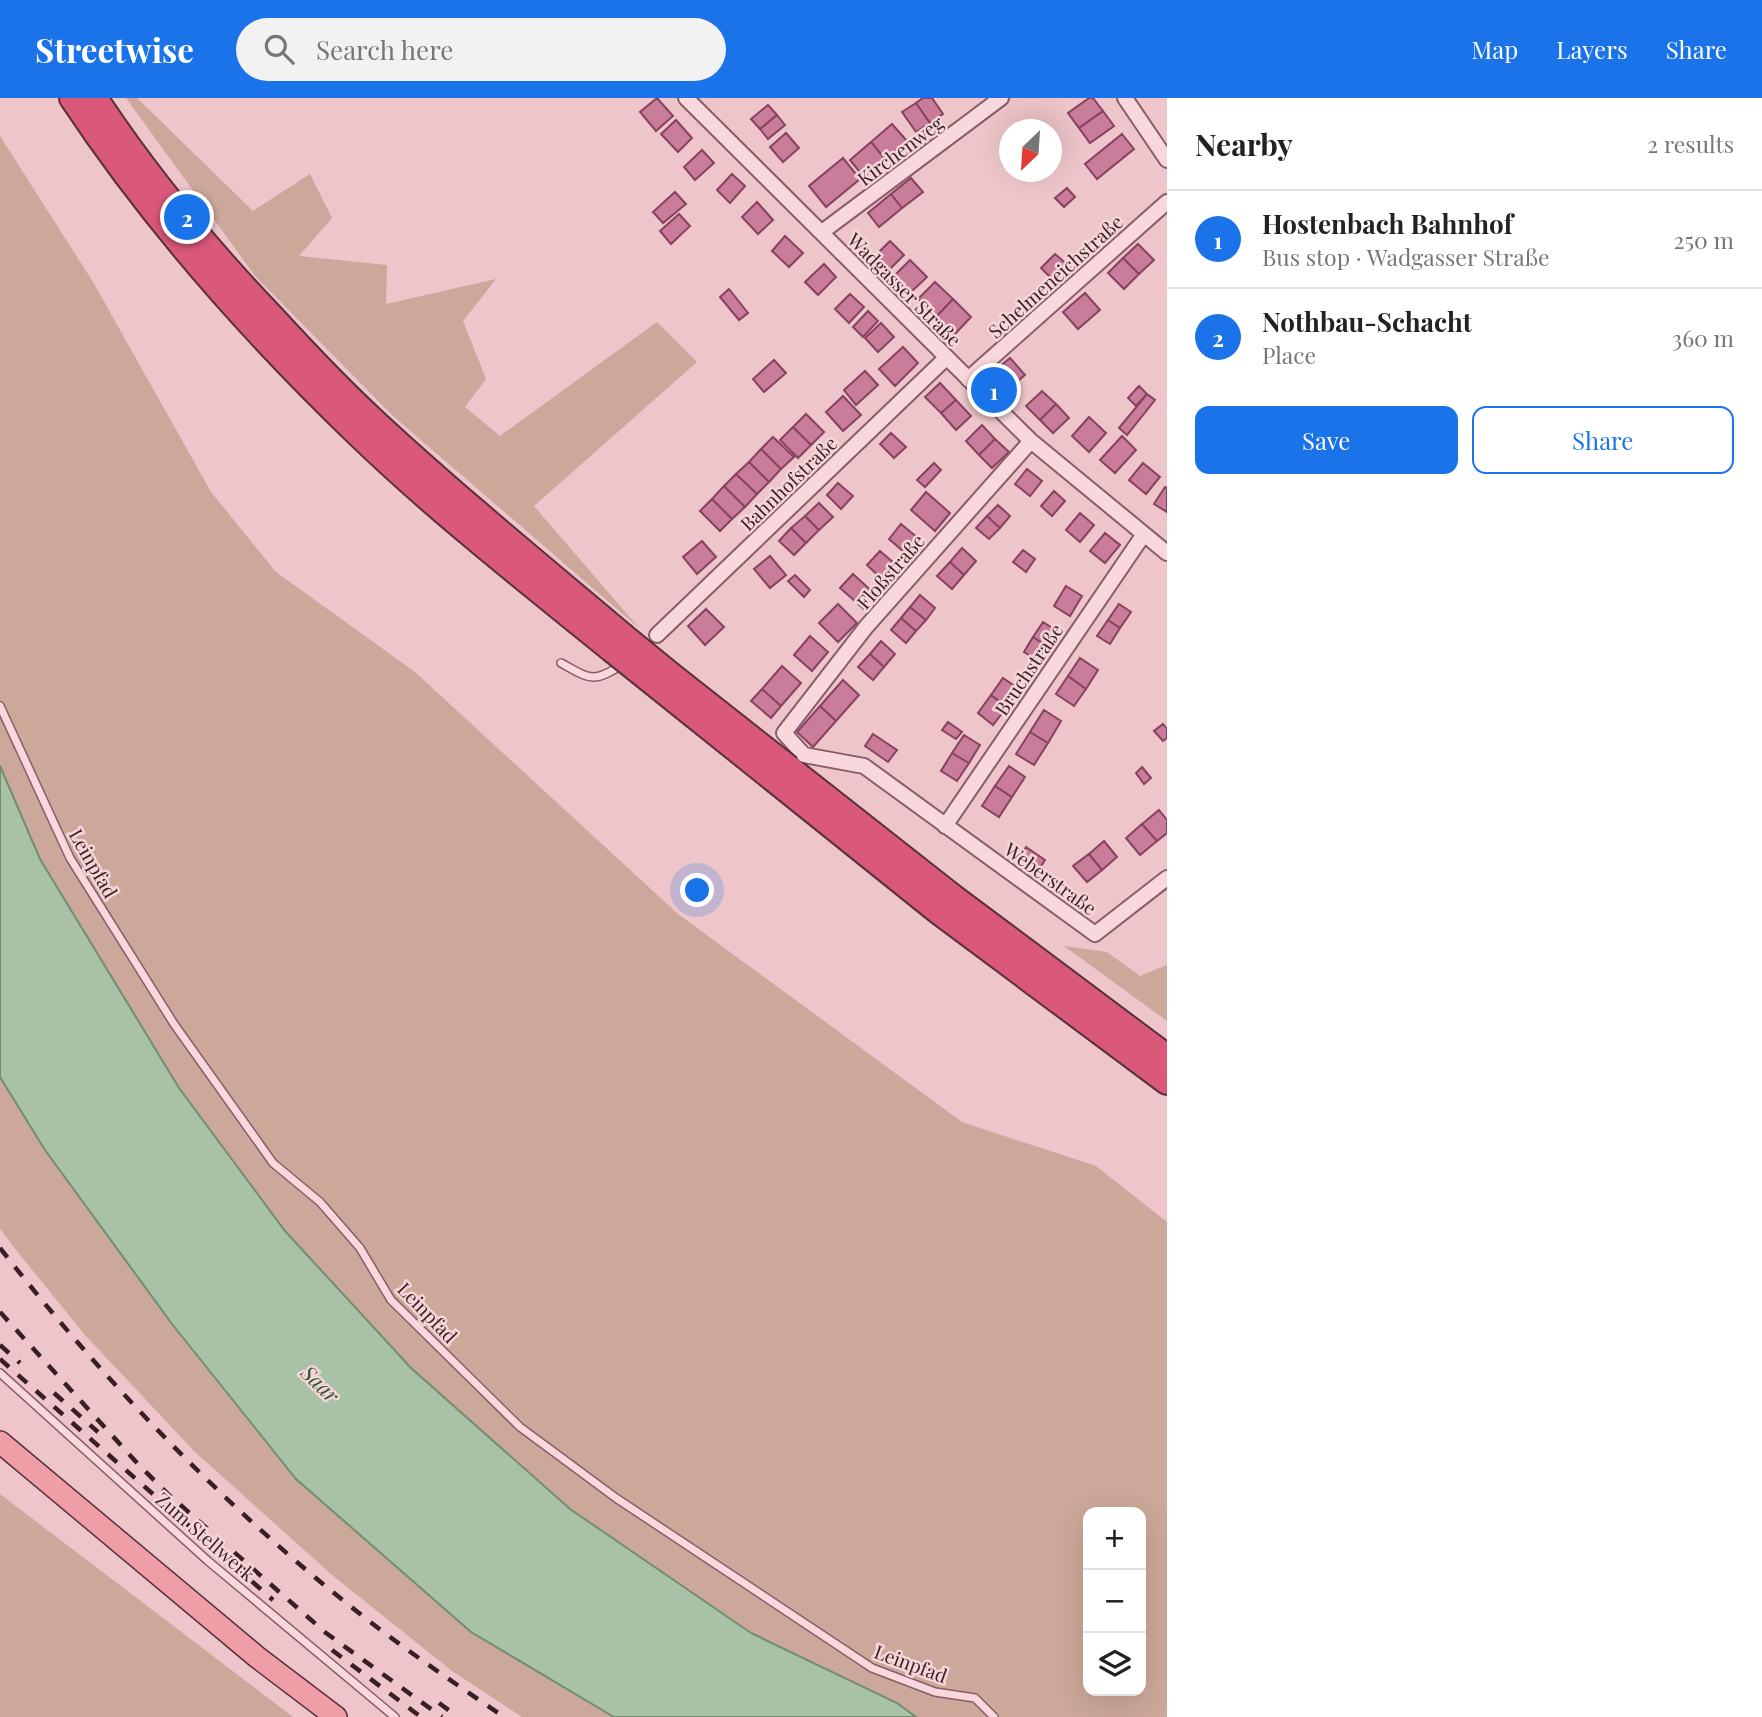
<!DOCTYPE html>
<meta charset="utf-8">
<style>
:root{--surface:#fff;--page:#f2f2f2;--text:#222;--muted:#767676;--line:#e0e0e0;--accent:#1a73e8}
body{margin:0;font-family:"Playfair Display",serif;background:var(--page);color:var(--text)}
.controls{position:absolute;right:21px;bottom:21px;display:grid;overflow:hidden;border-radius:14px;box-shadow:0 7px 28px #0002}
.controls button{width:63px;height:63px;display:grid;place-items:center;padding:0;border:0;border-bottom:2px solid var(--line);background:var(--surface);color:var(--text);font:35px sans-serif}
.compass{position:absolute;left:999px;top:21px;width:63px;height:63px;border-radius:50%;background:var(--surface);box-shadow:0 7px 28px #0002;rotate:205deg}
.you{position:absolute;left:698px;top:793px;width:24px;height:24px;margin:-18px;border:5px solid #fff;border-radius:50%;background:#1a73e8;box-shadow:0 0 0 10px #1a73e833}
.badge{display:grid;place-items:center;width:46px;height:46px;border-radius:50%;background:var(--accent);color:#fff;font-size:23px;font-weight:700}
.pin{position:absolute;translate:-50% -50%;border:4px solid #fff;box-shadow:0 2px 7px #0006}
.list{margin:0;padding:0;list-style:none}
h2{display:flex;justify-content:space-between;align-items:center;height:91px;margin:0;padding:0 28px;font-size:30px}
h2 small{font-size:23px;font-weight:400;color:var(--muted)}
.list li{display:grid;grid-template-columns:46px 1fr auto;gap:21px;align-items:center;box-sizing:border-box;height:98px;padding:0 28px;border-top:2px solid var(--line)}
.list b{display:block;font-size:26px;white-space:nowrap}
.list p{margin:0;font-size:23px;white-space:nowrap;color:var(--muted)}
.list em{font-size:23px;font-style:normal;color:var(--muted)}
.actions{display:flex;gap:14px;padding:21px 28px}
.actions a{flex:1;padding:16px 0;border:2px solid var(--accent);border-radius:14px;text-align:center;font-size:24px;color:var(--accent)}
.actions .main{background:var(--accent);color:#fff}
.icon{flex:none;width:38px;height:38px;fill:none;stroke:currentColor;stroke-width:2;stroke-linecap:round;stroke-linejoin:round}
.map{position:relative;flex:none;width:1167px;height:1619px;overflow:hidden}
header{display:flex;align-items:center;gap:42px;box-sizing:border-box;height:98px;padding:0 35px;background:var(--accent);color:#fff}
header strong{font-size:33px}
nav{display:flex;gap:38px;margin-inline-start:auto;font-size:24px}
.search{width:490px;height:63px;background:var(--page);display:flex;align-items:center;gap:18px;box-sizing:border-box;padding:0 24px;border-radius:38px;color:var(--muted);font-size:26px}
main{display:flex}
aside{flex:1;background:var(--surface)}
.map>svg:first-child{display:block}
.green{fill:#cba899;fill-rule:evenodd}
.water{fill:#a9c1a7;stroke:#708f6d;stroke-width:2}
.building{fill:#ca7c9b;stroke:#86425e;stroke-width:2}
.lines{fill:none;stroke-linecap:round;stroke-linejoin:round}
.service-casing{stroke:#885c68;stroke-width:10}
.minor-casing{stroke:#885c68;stroke-width:18}
.primary-casing{stroke:#56303d;stroke-width:24}
.motorway-casing{stroke:#56303d;stroke-width:28}
.service{stroke:#f8d8dc;stroke-width:7}
.minor{stroke:#f8d8dc;stroke-width:14}
.primary{stroke:#ef9ea8;stroke-width:21}
.motorway{stroke:#da5879;stroke-width:24}
.rail{stroke:#381f27;stroke-width:4.5;stroke-dasharray:12 12;stroke-linecap:butt}
.motorway-bridge-casing{stroke:#56303d;stroke-width:28;stroke-linecap:butt}
.motorway-bridge{stroke:#da5879;stroke-width:24}
.labels{text-anchor:middle;dominant-baseline:central;stroke-width:5;stroke-linejoin:round;paint-order:stroke}
.street-label{font-size:19px;fill:#381f27;stroke:#f5d5d8}
.water-label{font-size:21px;font-style:italic;fill:#2f5834;stroke:#f5d5d8}
</style>
<header>
<strong>Streetwise</strong>
<div class="search"><svg class="icon" aria-label="search" viewBox="0 0 24 24"><circle cx="10" cy="10" r="6"/><path d="M15 15l6 6"/></svg>Search here</div>
<nav><a>Map</a><a>Layers</a><a>Share</a></nav>
</header>
<main>
<div class="map">
<svg width="1167" height="1619" viewBox="0 0 1167 1619">
<rect width="100%" height="100%" fill="#edc5ca"/>
<path class="green" d="M126,0H137L253,113L310,76L332,120L299,158L387,167L386,206L496,181L463,223L486,281L465,309L500,338L657,224L697,264L534,408L639,530L393,318L255,178Z
M0,38L93,184L211,394L276,474L415,574L678,816L962,1024L1096,1068L1167,1124V1619H916L897,1605L751,1535L570,1411L411,1271L285,1133L179,990L40,761L0,668ZM1088,1414H1141V1593H1088Z
M1064,848L1107,854L1140,878L1167,867V923Z
M0,979L45,1052L471,1534L614,1619H522L452,1573L332,1477L194,1353L85,1237L16,1152L0,1131Z
M0,1396L293,1619H0Z"/>
<path class="water" d="M0,668L40,761L179,990L285,1133L411,1270L570,1411L751,1535L897,1605L916,1619H614L471,1534L296,1381L172,1226L45,1052L0,979Z"/>
<path class="building" d="M657,0L673,18L656,33L640,14Z
M923,0H932L943,16L930,25L916,5Z
M1089,0H1093L1103,13L1079,30L1068,15Z
M916,5L930,25L916,34L902,14Z
M768,7L777,17L760,31L751,21Z
M1103,13L1114,28L1090,45L1079,30Z
M777,17L785,27L768,41L760,31Z
M676,22L692,40L678,54L661,36Z
M892,26L907,43L885,61L871,44Z
M786,35L799,50L783,64L770,49Z
M1122,36L1134,51L1097,81L1085,66Z
M871,44L885,61L864,79L850,62Z
M702,52L714,65L695,82L684,69Z
M843,60L860,81L826,109L809,88Z
M732,76L745,88L730,105L717,92Z
M911,80L923,94L902,110L891,96Z
M1067,90L1075,99L1064,109L1055,100Z
M675,94L686,106L663,125L653,114Z
M891,96L902,110L879,129L868,115Z
M757,104L773,122L758,136L742,119Z
M679,116L690,128L671,146L660,133Z
M785,138L803,155L789,169L772,153Z
M890,143L904,157L888,173L874,159Z
M1138,146L1154,162L1139,176L1123,160Z
M1055,156L1071,170L1056,185L1041,170Z
M1123,160L1139,176L1124,191L1108,175Z
M910,162L927,179L911,194L895,177Z
M824,166L836,179L818,197L805,184Z
M935,184L953,201L936,219L918,201Z
M729,191L748,215L739,222L720,199Z
M1085,195L1100,212L1078,231L1063,214Z
M850,196L864,209L849,225L835,211Z
M953,201L971,219L954,237L936,219Z
M868,213L878,223L863,239L853,229Z
M881,225L894,239L878,254L865,240Z
M903,249L918,265L895,288L879,271Z
M1010,260L1025,277L1006,293L991,276Z
M774,262L786,275L764,294L753,281Z
M865,273L878,287L856,307L844,292Z
M940,285L956,302L941,315L925,299Z
M1139,288L1147,296L1136,308L1128,300Z
M1042,293L1056,306L1040,322L1026,308Z
M1147,296L1155,302L1127,337L1119,330Z
M843,298L861,317L843,333L826,314Z
M956,302L971,318L956,332L941,315Z
M1056,306L1069,320L1053,335L1040,322Z
M806,316L824,334L811,347L793,329Z
M1089,319L1106,335L1089,354L1072,338Z
M982,327L995,341L979,357L966,343Z
M793,329L811,347L798,360L780,342Z
M891,335L906,349L894,360L880,346Z
M1122,338L1136,352L1115,375L1100,362Z
M773,339L794,359L781,371L761,351Z
M995,341L1009,354L992,370L979,357Z
M761,351L781,371L769,384L749,364Z
M749,364L769,384L757,396L736,376Z
M934,365L941,372L925,389L917,382Z
M1143,365L1160,379L1146,396L1129,382Z
M1027,371L1042,383L1030,398L1015,386Z
M736,376L757,396L745,409L724,388Z
M838,385L853,398L841,411L827,397Z
M724,388L745,409L732,421L712,401Z
M1165,389L1167,390V414L1154,406Z
M1054,393L1065,403L1052,418L1041,408Z
M926,394L950,415L935,433L911,412Z
M712,401L732,421L720,433L700,413Z
M819,405L833,419L819,432L805,418Z
M998,407L1010,418L1000,430L987,418Z
M1080,415L1094,427L1080,444L1066,432Z
M805,418L819,432L806,445L791,430Z
M987,418L1000,430L989,441L976,430Z
M901,426L924,445L911,460L889,441Z
M791,430L806,445L794,457L779,443Z
M1105,435L1120,447L1105,465L1090,453Z
M702,443L716,459L697,476L683,459Z
M962,450L976,463L964,477L950,464Z
M1023,452L1035,461L1026,474L1013,464Z
M880,453L901,471L887,486L867,467Z
M770,458L786,477L770,490L754,471Z
M950,464L964,477L952,491L937,478Z
M853,476L876,497L864,511L840,490Z
M795,477L810,492L804,499L788,483Z
M1066,488L1082,498L1070,518L1054,508Z
M920,497L935,510L926,522L910,509Z
M838,506L857,525L838,544L819,525Z
M1119,506L1131,514L1120,530L1108,522Z
M910,509L926,522L916,533L901,520Z
M706,511L724,529L705,547L688,528Z
M901,520L916,533L906,545L891,532Z
M1108,522L1120,530L1110,546L1097,538Z
M1043,524L1057,533L1047,548L1033,539Z
M810,538L828,554L812,573L794,557Z
M1033,539L1047,548L1038,563L1024,554Z
M881,543L895,556L884,569L870,556Z
M870,556L884,569L873,582L858,569Z
M1080,560L1098,572L1086,591L1068,578Z
M782,568L801,585L781,608L762,591Z
M1068,578L1086,591L1074,608L1056,596Z
M1003,580L1019,591L1007,609L991,597Z
M843,582L859,597L836,623L820,608Z
M762,591L781,608L771,620L751,603Z
M991,597L1007,609L993,627L978,615Z
M820,608L836,623L813,649L797,634Z
M1044,612L1061,623L1048,645L1030,634Z
M948,624L962,634L956,641L942,632Z
M1163,626L1167,631V640L1163,643L1154,633Z
M1030,634L1048,645L1034,667L1016,656Z
M873,636L897,652L888,664L865,648Z
M964,637L980,647L969,665L952,655Z
M952,655L969,665L957,683L941,673Z
M1009,668L1025,679L1012,699L995,688Z
M1142,669L1151,680L1144,686L1136,675Z
M995,688L1012,699L999,719L982,708Z
M1159,712L1167,722V735L1157,743L1142,726Z
M1142,726L1157,743L1140,757L1126,740Z
M1104,743L1117,759L1102,772L1089,756Z
M1026,749L1045,762L1037,774L1019,761Z
M1089,756L1102,772L1087,784L1073,768Z"/>
<g class="lines">
<defs>
<path id="service" d="M561,565C592,582 592,585 624,566
M0,608L70,760L174,926L273,1065L320,1104L360,1150L391,1202L520,1329L616,1400L872,1570L935,1594L975,1600L994,1619
M0,1275L208,1463L395,1619"/>
<path id="minor" d="M686,0L1031,343L1167,455
M1125,0L1167,62
M822,134L1001,0
M968,281L1167,104
M1031,343L866,529L784,635L804,657L864,668L1095,836L1167,780
M657,537L946,260
M945,728L1144,436"/>
<path id="primary" d="M0,1344L257,1559L336,1619"/>
<path id="motorway" d="M72,0C154,124 253,235 360,338C439,414 526,482 611,551
M95,0C147,79 207,151 272,219C305,255 340,292 376,325C456,399 539,467 622,537
M789,670L953,799L1167,959
M777,684L939,814L1167,984"/>
</defs>
<use href="#service" class="service-casing"/>
<use href="#minor" class="minor-casing"/>
<use href="#primary" class="primary-casing"/>
<use href="#motorway" class="motorway-casing"/>
<use href="#service" class="service"/>
<use href="#minor" class="minor"/>
<use href="#primary" class="primary"/>
<use href="#motorway" class="motorway"/>
<path class="rail" d="M0,1150C111,1292 238,1423 382,1533C422,1563 463,1591 504,1619
M0,1214L138,1366L169,1397L326,1535L442,1619
M0,1247L20,1265
M0,1261L273,1502
M54,1295L98,1334
M332,1552L421,1619
M439,1605L458,1619"/>
<defs>
<path id="motorway-bridge" d="M622,537L671,577L789,670
M611,551L777,684"/>
</defs>
<use href="#motorway-bridge" class="motorway-bridge-casing"/>
<use href="#motorway-bridge" class="motorway-bridge"/>
</g>
<g class="labels">
<g class="street-label">
<text transform="translate(900 52) rotate(-37)">Kirchenweg</text>
<text transform="translate(1055 178) rotate(-42)">Schelmeneichstraße</text>
<text transform="translate(905 191) rotate(45)">Wadgasser Straße</text>
<text transform="translate(788 385) rotate(-44)">Bahnhofstraße</text>
<text transform="translate(890 473) rotate(-49)">Floßstraße</text>
<text transform="translate(1028 571) rotate(-56)">Bruchstraße</text>
<text transform="translate(94 765) rotate(60)">Leinpfad</text>
<text transform="translate(1051 780) rotate(36)">Weberstraße</text>
<text transform="translate(428 1214) rotate(46)">Leinpfad</text>
<text transform="translate(206 1438) rotate(41)">Zum Stellwerk</text>
<text transform="translate(911 1565) rotate(20)">Leinpfad</text>
</g>
<g class="water-label">
<text transform="translate(321 1285) rotate(44)">Saar</text>
</g>
</g>
</svg>
<div class="controls">
<button>+</button>
<button>−</button>
<button><svg class="icon" aria-label="layers" viewBox="0 0 24 24"><path d="M12 4l9 5-9 5-9-5zM3 14l9 5 9-5"/></svg></button>
</div>
<svg class="compass" viewBox="-18 -18 36 36"><path d="M0-13l5 13h-10z" fill="#e53935"/><path d="M0 13l5-13h-10z" fill="#767676"/></svg>
<div class="you"></div>
<div class="pin badge" style="left:994px;top:292px">1</div>
<div class="pin badge" style="left:187px;top:119px">2</div>
</div>
<aside>
<h2>Nearby<small>2 results</small></h2>
<ul class="list">
<li><span class="badge">1</span><div><b>Hostenbach Bahnhof</b><p>Bus stop · Wadgasser Straße</p></div><em>250 m</em></li>
<li><span class="badge">2</span><div><b>Nothbau-Schacht</b><p>Place</p></div><em>360 m</em></li>
</ul>
<div class="actions"><a class="main">Save</a><a>Share</a></div>
</aside>
</main>
